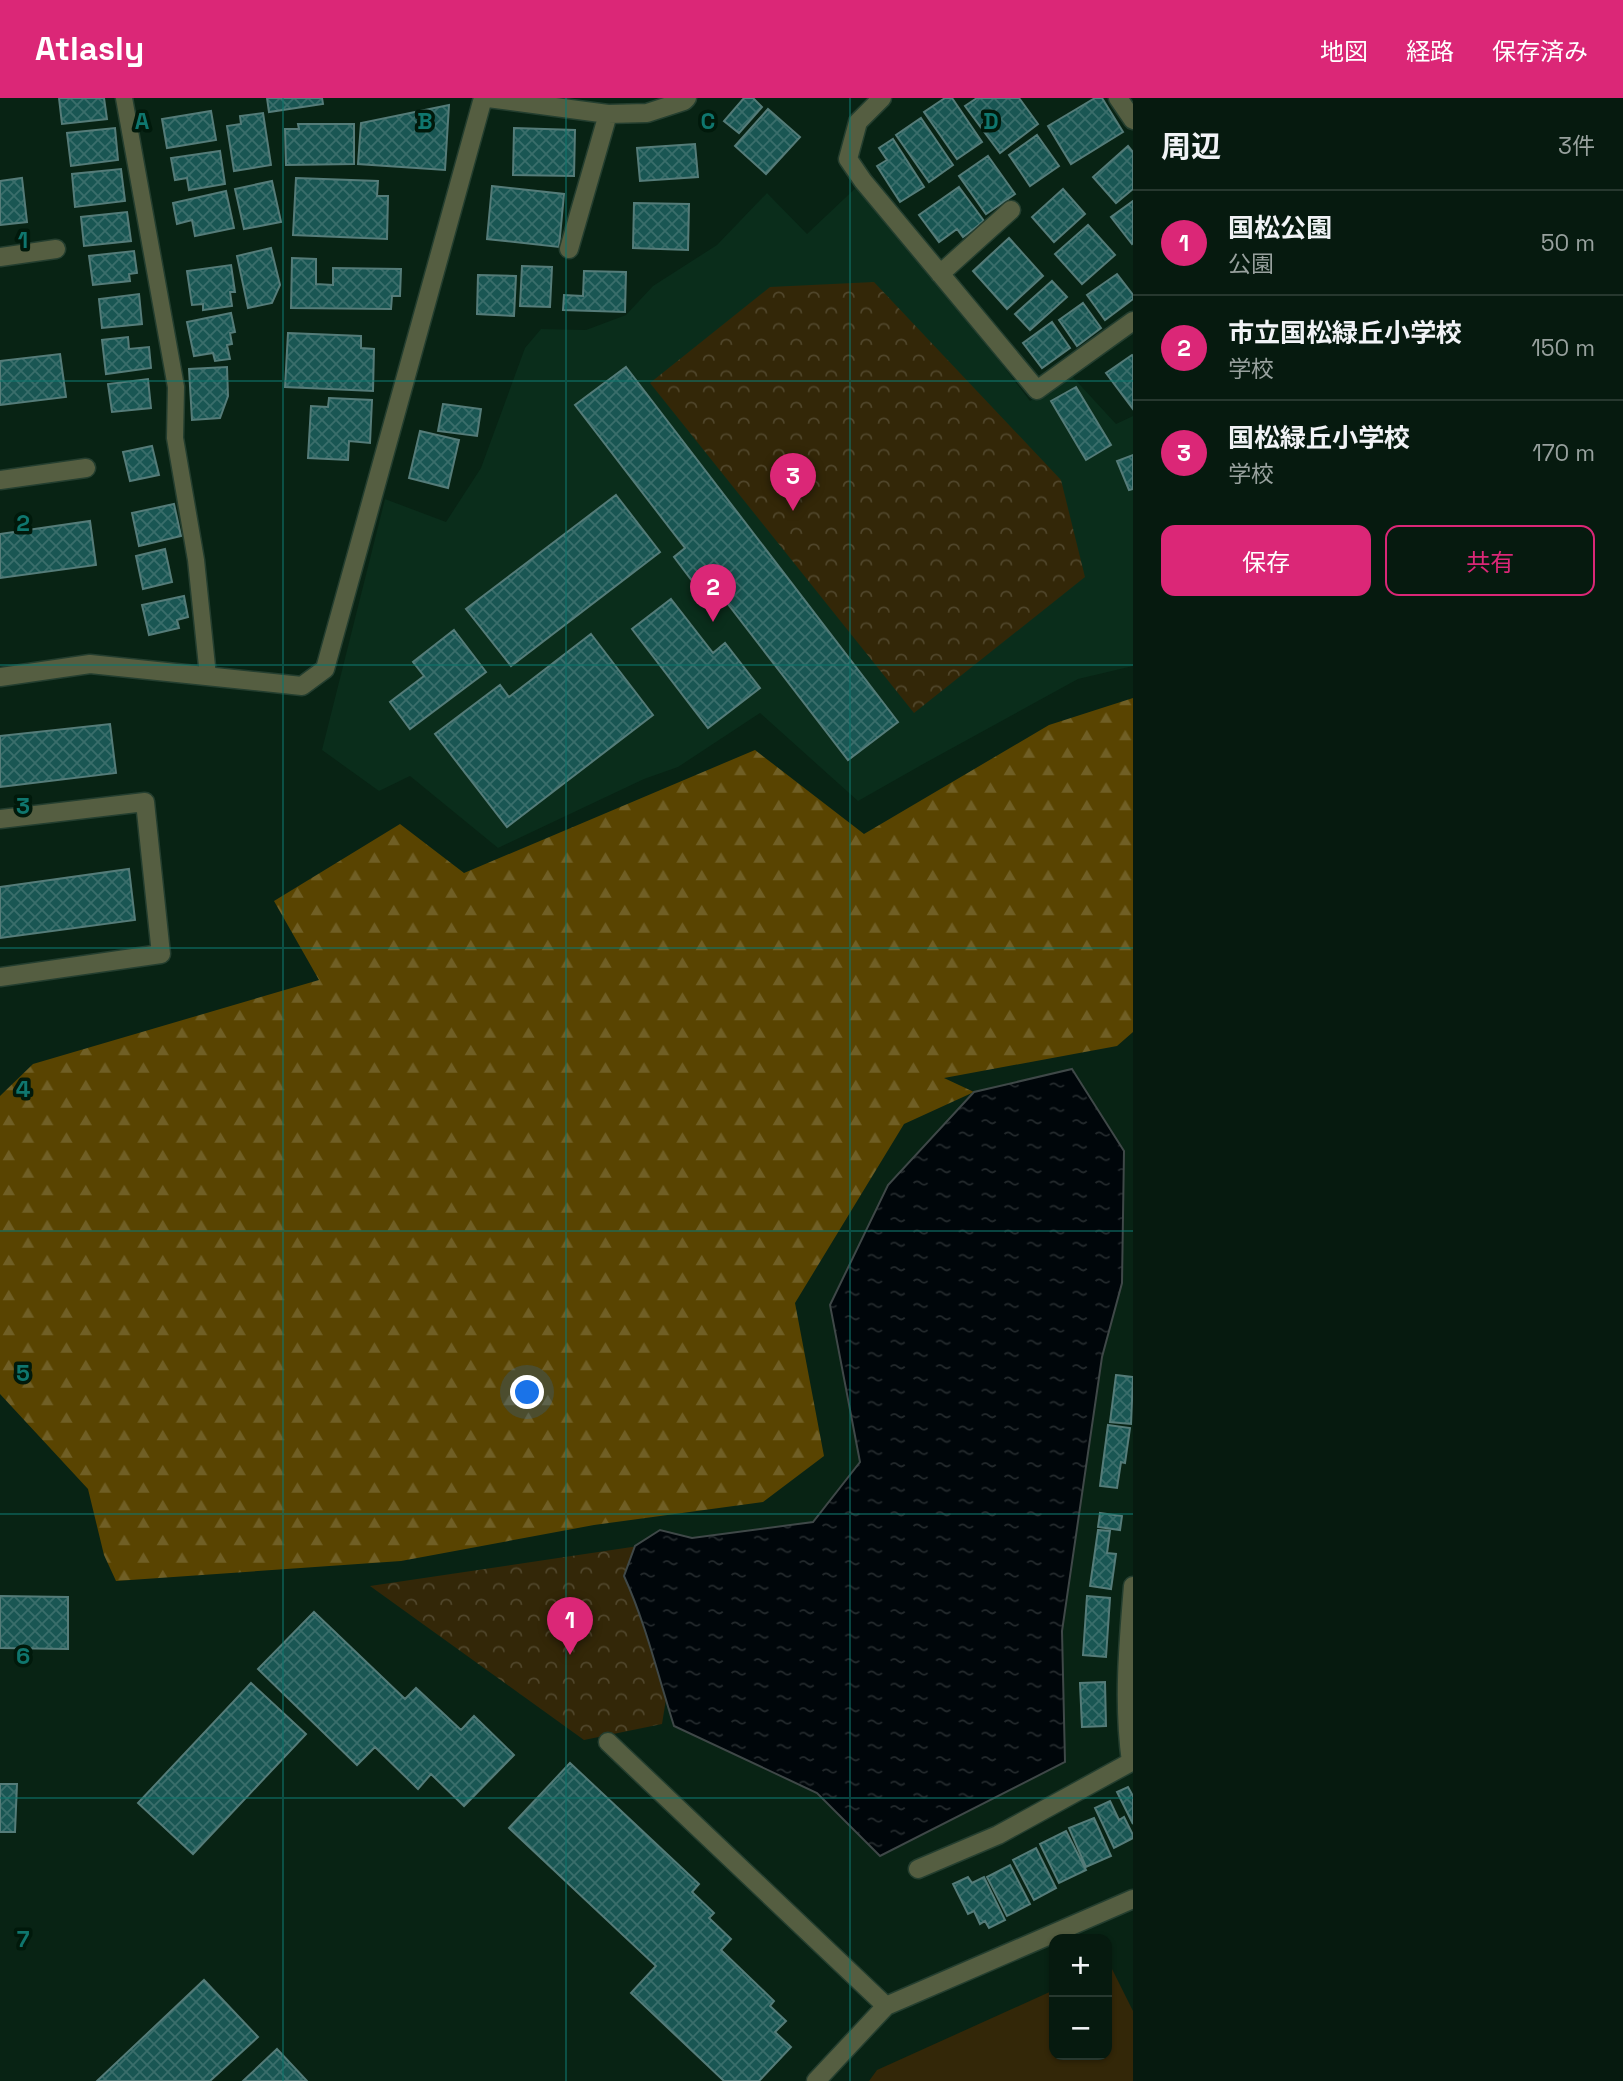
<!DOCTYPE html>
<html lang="ja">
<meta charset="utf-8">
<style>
:root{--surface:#061a0f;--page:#14271d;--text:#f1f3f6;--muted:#98a19e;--line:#27382f;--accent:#db2777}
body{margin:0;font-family:"Space Grotesk","Noto Sans JP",sans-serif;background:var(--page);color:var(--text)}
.controls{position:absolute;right:21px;bottom:21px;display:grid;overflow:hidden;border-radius:14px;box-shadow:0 2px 5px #0004}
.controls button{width:63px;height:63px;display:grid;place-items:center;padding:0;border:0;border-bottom:2px solid var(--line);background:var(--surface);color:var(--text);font:35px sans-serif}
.you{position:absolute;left:528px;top:1295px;width:24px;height:24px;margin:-18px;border:5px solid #fff;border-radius:50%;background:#1a73e8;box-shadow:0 0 0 10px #1a73e833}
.badge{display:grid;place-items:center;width:46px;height:46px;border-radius:50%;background:var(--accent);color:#fff;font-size:23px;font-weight:700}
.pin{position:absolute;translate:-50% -58px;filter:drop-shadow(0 2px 4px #0008)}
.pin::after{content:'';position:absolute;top:37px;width:24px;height:21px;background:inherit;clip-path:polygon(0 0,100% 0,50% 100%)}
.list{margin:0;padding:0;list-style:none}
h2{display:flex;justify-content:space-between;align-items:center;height:91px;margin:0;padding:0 28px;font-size:30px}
h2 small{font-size:23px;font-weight:400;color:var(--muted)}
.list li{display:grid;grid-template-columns:46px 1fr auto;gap:21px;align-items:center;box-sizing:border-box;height:105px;padding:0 28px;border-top:2px solid var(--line)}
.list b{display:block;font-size:26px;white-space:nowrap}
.list p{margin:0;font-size:23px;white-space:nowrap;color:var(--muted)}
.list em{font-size:23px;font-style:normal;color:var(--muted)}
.actions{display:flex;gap:14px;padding:21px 28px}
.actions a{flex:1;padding:16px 0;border:2px solid var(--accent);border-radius:14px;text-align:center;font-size:24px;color:var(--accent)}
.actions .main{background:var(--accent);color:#fff}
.map{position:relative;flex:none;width:1133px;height:1983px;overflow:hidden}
header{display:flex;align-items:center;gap:42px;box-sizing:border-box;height:98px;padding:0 35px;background:var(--accent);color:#fff}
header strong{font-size:33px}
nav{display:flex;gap:38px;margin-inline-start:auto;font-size:24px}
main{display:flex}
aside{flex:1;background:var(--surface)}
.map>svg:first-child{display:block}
.built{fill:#0a2d1b}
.grass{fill:#332708}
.forest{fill:url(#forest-firs)}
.park{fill:url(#park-crowns)}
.water{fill:url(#water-ripples);stroke:#3f4848;stroke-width:2}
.building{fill:url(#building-cross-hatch);stroke:#557c79;stroke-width:2}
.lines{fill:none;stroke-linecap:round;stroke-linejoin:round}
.service-casing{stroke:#243e2f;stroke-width:19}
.minor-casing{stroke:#243e2f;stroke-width:21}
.service{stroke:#555e41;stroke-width:16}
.minor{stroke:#555e41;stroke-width:18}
.grid{fill:none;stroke:#0f766e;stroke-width:2;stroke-opacity:0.55}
.grid-label{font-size:23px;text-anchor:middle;font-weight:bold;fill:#0f766e;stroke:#01190b;stroke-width:7;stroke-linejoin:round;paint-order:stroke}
</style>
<header>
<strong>Atlasly</strong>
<nav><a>地図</a><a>経路</a><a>保存済み</a></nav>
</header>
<main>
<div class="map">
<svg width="1133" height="1983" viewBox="0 0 1133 1983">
<defs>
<pattern id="forest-firs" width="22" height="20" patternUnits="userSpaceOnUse" patternTransform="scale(1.75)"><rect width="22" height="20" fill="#594401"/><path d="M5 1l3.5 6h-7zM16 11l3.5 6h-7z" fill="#705f25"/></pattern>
<pattern id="park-crowns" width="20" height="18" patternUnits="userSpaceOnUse" patternTransform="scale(1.75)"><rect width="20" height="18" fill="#332708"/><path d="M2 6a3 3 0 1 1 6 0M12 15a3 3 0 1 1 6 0" fill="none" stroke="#50462b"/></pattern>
<pattern id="water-ripples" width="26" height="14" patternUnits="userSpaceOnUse" patternTransform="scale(1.75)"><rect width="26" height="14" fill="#00060a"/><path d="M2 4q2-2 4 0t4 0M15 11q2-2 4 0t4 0" fill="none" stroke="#242a2d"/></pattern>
<pattern id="building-cross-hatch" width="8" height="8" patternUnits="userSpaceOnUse" patternTransform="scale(1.75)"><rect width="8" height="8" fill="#195653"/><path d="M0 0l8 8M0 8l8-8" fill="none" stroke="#3a6e6b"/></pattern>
</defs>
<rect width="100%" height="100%" fill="#082314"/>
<path class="built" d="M863,83L1030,303L1070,276L1116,326L1133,318V568L1078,581L925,665L858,703L760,615L678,669L644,681L498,750L410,678L379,693L322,652L385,401L446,424L481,370L525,250L541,231L586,232L626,217L653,188L717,147L767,95L807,136Z"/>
<path class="grass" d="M1110,1867L1133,1913V1983H869L877,1972L1054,1892V1957H1107V1869Z"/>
<path class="forest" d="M1133,600V934L1117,948L944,980L974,994L904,1026L795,1205L824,1358L763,1404L594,1427L401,1463L116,1483L104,1457L88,1391L0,1296V998L33,966L319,882L274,803L400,726L464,775L755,652L864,736L1049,627Z"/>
<path class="park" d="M874,184L1061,382L1085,479L914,615L650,285L770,189Z
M692,1440L662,1626L584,1642L370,1488Z"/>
<path class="water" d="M1072,971L1124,1053L1122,1185L1102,1259L1062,1533L1065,1664L880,1758L817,1695L674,1628C658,1578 646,1526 624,1478L635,1448L660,1432L692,1440L813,1424L860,1364L830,1207L888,1087L974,994Z"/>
<path class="building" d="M59,0H104L107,21L62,26Z
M267,0H322L323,6L269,14Z
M744,0H753L762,9L739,35L724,23Z
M945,0H952L982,44L957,61L924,14Z
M977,0H1019L1038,26L1000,55L965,8Z
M1095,0H1102L1123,34L1071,66L1048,28Z
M449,7L445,72L358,66L361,25Z
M768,11L800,39L766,76L735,48Z
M211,13L216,42L167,50L162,21Z
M263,15L271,67L234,73L227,28L241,26L240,18Z
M921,20L953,67L929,84L896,37Z
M298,26H354V66L286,67L285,31H299Z
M115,30L118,62L71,68L67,35Z
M514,30L575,32L574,78L513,77Z
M1037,37L1059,68L1030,88L1009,57Z
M893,41L924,89L900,104L877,68L887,62L879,50Z
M695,46L698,79L640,83L637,50Z
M1128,48L1133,54V91L1116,105L1093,79Z
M220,53L225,86L189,92L187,80L175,82L171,60Z
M988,58L1015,96L986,116L959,78Z
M121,71L125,103L75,109L72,76Z
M22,80L27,124L0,127V83Z
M296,80L378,83L377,98H388L387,141L293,137Z
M272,83L281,124L244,131L235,91Z
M492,88L564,96L559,149L487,141Z
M959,89L984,123L963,139L957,131L939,144L919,117Z
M1063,91L1085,116L1054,144L1032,119Z
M226,93L234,130L195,138L192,122L177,126L173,105Z
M1133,103V145L1132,146L1111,119Z
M634,105L689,106L688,152L633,150Z
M127,114L131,143L84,148L81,119Z
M1088,127L1115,157L1082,186L1055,156Z
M1009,140L1043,178L1007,211L973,173Z
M271,150L280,187L272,205L248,210L237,158Z
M134,153L137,175L129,176L130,183L93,187L89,158Z
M292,160L316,161V186L333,187V170L401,171L400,198H392L391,211L291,210Z
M231,167L235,194H230L232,208L203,212V206L192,207L187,173Z
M522,168L552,169L550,209L520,208Z
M584,173L626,174L625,214L563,212L564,197L583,198Z
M1117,176L1133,197V201L1105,222L1087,197Z
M478,177L516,178L514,218L477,216Z
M1052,183L1067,199L1030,232L1015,216Z
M139,196L142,226L102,230L99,201Z
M1083,205L1101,230L1077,248L1059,222Z
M231,215L235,234L230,235L232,246L227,247L230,261L215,263L213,255L194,258L187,224Z
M1052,224L1070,250L1042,270L1023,245Z
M288,235L361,238V250L374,251L373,293L285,289Z
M128,239L129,251L149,249L151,270L106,276L102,242Z
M60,256L66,299L0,307V263Z
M1132,257L1133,258V311L1106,275Z
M227,269L228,298L220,320L192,322L189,271Z
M626,269L898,624L848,662L707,479L696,488L674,459L685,450L575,307Z
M148,281L151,310L112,314L108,286Z
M1076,289L1111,347L1086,362L1051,303Z
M329,300L372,302L370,345L349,343L348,362L308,360L311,308L328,309Z
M443,306L481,311L477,338L438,333Z
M420,333L459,342L448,390L409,380Z
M152,348L159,377L130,383L123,354Z
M1133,357V391L1129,392L1117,363Z
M616,397L660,454L511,568L466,511Z
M174,406L181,438L139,448L132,415Z
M90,423L96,467L0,480V436Z
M165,451L172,484L143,491L136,458Z
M184,498L188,519L177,522L179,530L149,537L142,507Z
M671,501L713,555L725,545L760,590L708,630L632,531Z
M454,532L486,574L410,631L390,604L424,578L413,564Z
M591,536L653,617L507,729L435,636L500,587L509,599Z
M110,626L116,675L0,689V638Z
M129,771L135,822L0,840V789Z
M1116,1277L1133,1279L1131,1326L1110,1324Z
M1108,1327L1130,1330L1125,1365L1121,1364L1117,1390L1100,1388Z
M1100,1415L1122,1418L1120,1432L1098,1429Z
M1098,1432L1110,1433L1107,1455L1116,1456L1111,1491L1090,1488Z
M0,1498L68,1499V1551L0,1550Z
M1087,1498L1110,1500L1106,1559L1083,1557Z
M314,1514L405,1601L416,1590L461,1632L474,1618L514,1657L464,1708L431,1676L418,1691L375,1649L357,1667L258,1571Z
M1105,1584L1106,1628L1082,1629L1080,1585Z
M251,1585L306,1636L193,1756L138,1705Z
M570,1665L699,1786L692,1794L714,1815L709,1820L731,1841L721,1852L774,1903L770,1908L786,1923L775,1934L791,1949L759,1983H724L631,1895L656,1868L509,1730Z
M0,1686H17L15,1734H0Z
M1128,1689L1133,1698V1726L1117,1694Z
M1110,1703L1119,1722L1124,1719L1133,1737V1740L1114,1750L1095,1710Z
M1094,1720L1111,1758L1086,1769L1069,1730Z
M1066,1733L1086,1772L1059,1785L1040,1746Z
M1036,1750L1056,1790L1034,1802L1013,1762Z
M1010,1767L1030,1806L1007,1818L987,1779Z
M968,1779L972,1785L984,1779L1005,1822L989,1830L985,1823L980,1826L974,1813L968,1816L953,1786Z
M204,1882L258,1939L210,1983H97Z
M277,1951L307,1983H243Z"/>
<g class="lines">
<defs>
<path id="service" d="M124,0L176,289L175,340L196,462L208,578"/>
<path id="minor" d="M488,0L608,16L647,15L684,3L687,0
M882,0L858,24L848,61L863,83L1037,292L1133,223
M1118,0L1133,22
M569,151L608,16
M0,159L56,151
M940,176L1011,112
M0,382L86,370
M0,579L90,566L302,588L325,571L483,0
M0,721L145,704L161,856L0,879
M608,1644L886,1908
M918,1771L998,1737L1131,1664C1123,1606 1128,1547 1133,1488
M816,1983L886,1908L1133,1801"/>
</defs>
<use href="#service" class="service-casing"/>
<use href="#minor" class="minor-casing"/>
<use href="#service" class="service"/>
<use href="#minor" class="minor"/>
</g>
<path class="grid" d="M283,0V1983M566,0V1983M850,0V1983M0,283H1133M0,567H1133M0,850H1133M0,1133H1133M0,1416H1133M0,1700H1133"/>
<g class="grid-label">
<text x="142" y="31">A</text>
<text x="425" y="31">B</text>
<text x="708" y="31">C</text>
<text x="991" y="31">D</text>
<text x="23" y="150">1</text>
<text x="23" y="433">2</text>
<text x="23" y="716">3</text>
<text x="23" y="999">4</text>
<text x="23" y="1283">5</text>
<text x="23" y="1566">6</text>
<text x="23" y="1849">7</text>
</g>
</svg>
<div class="controls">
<button>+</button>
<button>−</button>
</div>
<div class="you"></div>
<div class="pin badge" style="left:570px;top:1557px">1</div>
<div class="pin badge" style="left:713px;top:524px">2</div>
<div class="pin badge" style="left:793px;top:413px">3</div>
</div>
<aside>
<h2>周辺<small>3件</small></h2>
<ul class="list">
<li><span class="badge">1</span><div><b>国松公園</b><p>公園</p></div><em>50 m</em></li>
<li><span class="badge">2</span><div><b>市立国松緑丘小学校</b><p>学校</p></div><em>150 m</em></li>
<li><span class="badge">3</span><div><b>国松緑丘小学校</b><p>学校</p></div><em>170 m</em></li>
</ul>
<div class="actions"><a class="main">保存</a><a>共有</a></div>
</aside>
</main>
